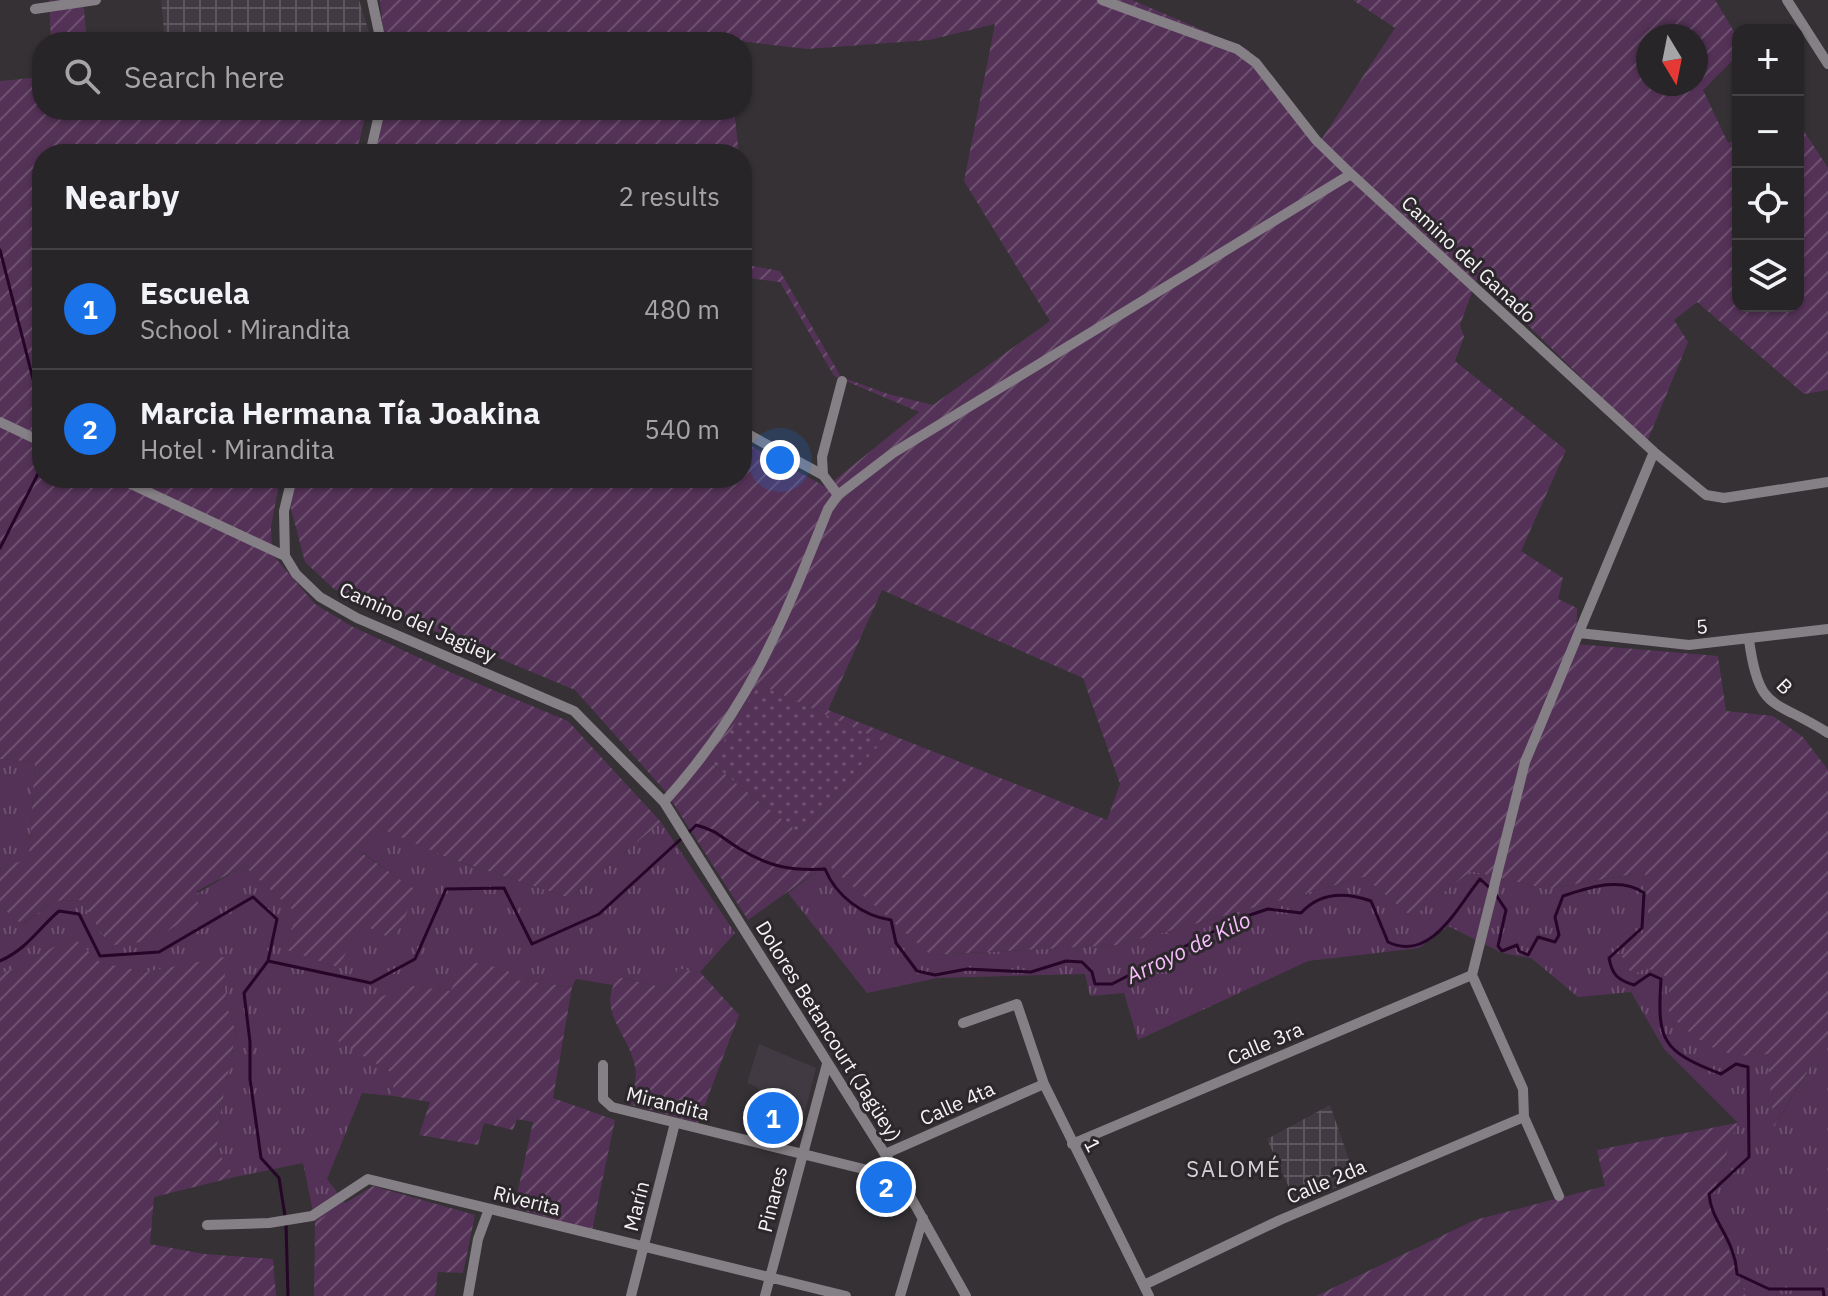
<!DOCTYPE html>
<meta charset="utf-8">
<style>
:root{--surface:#282528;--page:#302d30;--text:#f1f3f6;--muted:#a5a5a8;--line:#444245;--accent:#1a73e8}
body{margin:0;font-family:"IBM Plex Sans",sans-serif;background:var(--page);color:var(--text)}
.controls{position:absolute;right:24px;top:24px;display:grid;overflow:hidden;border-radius:16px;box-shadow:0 2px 6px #0004}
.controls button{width:72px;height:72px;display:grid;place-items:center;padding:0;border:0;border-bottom:2px solid var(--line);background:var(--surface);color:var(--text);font:40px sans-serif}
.compass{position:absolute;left:1636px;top:24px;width:72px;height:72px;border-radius:50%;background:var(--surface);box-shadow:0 2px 6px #0004;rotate:170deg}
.you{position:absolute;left:780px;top:460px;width:28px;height:28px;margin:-20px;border:6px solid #fff;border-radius:50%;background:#1a73e8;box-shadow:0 0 0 12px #1a73e833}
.badge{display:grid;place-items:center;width:52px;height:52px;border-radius:50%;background:var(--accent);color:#fff;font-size:26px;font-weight:700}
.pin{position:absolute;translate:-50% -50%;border:4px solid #fff;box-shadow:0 2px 8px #0006}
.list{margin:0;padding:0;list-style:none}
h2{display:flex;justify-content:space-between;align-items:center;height:104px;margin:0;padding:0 32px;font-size:34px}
h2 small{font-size:26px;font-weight:400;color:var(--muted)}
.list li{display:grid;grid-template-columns:52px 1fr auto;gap:24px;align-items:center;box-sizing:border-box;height:120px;padding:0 32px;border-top:2px solid var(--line)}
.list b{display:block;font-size:30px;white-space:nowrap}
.list p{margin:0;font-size:26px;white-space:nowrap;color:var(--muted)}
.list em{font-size:26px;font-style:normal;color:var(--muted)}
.icon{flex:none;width:44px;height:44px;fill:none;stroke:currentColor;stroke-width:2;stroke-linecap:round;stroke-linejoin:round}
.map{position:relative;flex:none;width:1828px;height:1296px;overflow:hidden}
.search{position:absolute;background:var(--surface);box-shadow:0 2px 6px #0004;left:32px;top:32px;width:720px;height:88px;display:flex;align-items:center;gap:20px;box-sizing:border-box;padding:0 28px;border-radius:32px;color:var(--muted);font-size:30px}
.panel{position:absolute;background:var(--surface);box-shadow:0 2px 6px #0004;left:32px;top:144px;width:720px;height:344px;border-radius:32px}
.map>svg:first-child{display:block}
.built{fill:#423a43}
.industrial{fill:url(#industrial-grid)}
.grass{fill:url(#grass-tufts)}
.park{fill:url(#park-dots)}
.garden{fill:url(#garden-furrows);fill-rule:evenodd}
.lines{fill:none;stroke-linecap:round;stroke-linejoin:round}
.stream{stroke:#260529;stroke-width:3}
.minor{stroke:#858085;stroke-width:10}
.labels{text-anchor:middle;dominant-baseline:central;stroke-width:6;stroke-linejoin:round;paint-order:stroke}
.street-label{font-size:20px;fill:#f6f3f6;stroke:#2b272b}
.water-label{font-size:22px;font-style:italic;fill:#f8bdfd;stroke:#2b272b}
.neighbourhood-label{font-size:22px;letter-spacing:2px;fill:#d6d1d6;stroke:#2b272b}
</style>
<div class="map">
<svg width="1828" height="1296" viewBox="0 0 1828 1296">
<defs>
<pattern id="industrial-grid" width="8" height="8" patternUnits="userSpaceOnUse" patternTransform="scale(2)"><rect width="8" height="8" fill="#423a43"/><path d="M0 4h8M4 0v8" fill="none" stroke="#5e575f"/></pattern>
<pattern id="grass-tufts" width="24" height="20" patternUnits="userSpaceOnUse" patternTransform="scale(2)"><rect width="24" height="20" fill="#543257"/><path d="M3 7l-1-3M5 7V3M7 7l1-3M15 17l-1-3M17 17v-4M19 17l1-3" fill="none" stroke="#6d5070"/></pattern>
<pattern id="park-dots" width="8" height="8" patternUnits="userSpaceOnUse" patternTransform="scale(2)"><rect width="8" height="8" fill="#543257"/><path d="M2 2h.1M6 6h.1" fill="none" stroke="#6d5070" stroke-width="1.8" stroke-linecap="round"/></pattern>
<pattern id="garden-furrows" width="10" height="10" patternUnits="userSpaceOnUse" patternTransform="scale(2)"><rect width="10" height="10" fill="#543257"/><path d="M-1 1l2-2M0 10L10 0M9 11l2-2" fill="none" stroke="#6d5070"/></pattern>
</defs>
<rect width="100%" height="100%" fill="#353135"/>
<path class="built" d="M759,1044L816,1068L797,1143L749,1132L759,1088L747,1083Z"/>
<path class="industrial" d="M161,0H359L372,42H165Z
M1330,1105L1356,1180L1296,1203L1267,1139Z"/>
<path class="grass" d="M0,759L35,762L29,859L0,869Z
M661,822L735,933L700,972L678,969L669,989L619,977L613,985L576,979L572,987L516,980L507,970L451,991L413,986L394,1074L393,1096L362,1093L327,1179L346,1204L315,1222L303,1163L235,1177L219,1154L216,1135L236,1032L226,1004L223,958L146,972L100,963L73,937L0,975V906L23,924L55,901L81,900L109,945L244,866L296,913L362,923L416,891L362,852L387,830L446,857L570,898Z
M827,864L932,955L1118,945L1364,877L1412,917L1471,871L1547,889L1645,872L1649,925L1645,968L1662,971L1669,984V1014L1768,1053L1775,1126L1828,1037V1296H1746L1711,1201L1737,1122L1664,1049L1631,992L1578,997L1531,958L1502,953L1448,926L1419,948L1308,961L1138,1040L1124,993L1090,996L1085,974L937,978L867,993L788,893Z"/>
<path class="park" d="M759,684L883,741L799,833L710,762Z"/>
<path class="garden" d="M49,0H83L87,42H51Z
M380,0H1132L1247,49L1321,140L1395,28L1353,0H1715L1738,38V55L1703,90L1728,143L1738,139V306H1798V122L1828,168V390L1804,394L1697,302L1674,320L1688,342L1647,442L1478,276L1460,325L1464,337L1455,361L1566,450L1521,551L1563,578L1558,599L1577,608L1576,644L1718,656L1726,711L1773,716L1803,737L1828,770V1037L1774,1127L1767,1054C1725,1062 1698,1042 1669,1014V985L1662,971L1645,969L1632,975L1622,956L1649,925L1645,872L1547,889L1471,871L1412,917L1364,877L1118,945L931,955L827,864L748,920L666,792L575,690L334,589L305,562L290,505L297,478H742V441L826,487L919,412L834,376L780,282L742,277V264L780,271L841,377L888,394L933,405L1050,321L964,181L995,24L929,40L807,49L723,39V42H384ZM1648,36H1696V84H1648ZM882,590L1083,678L1120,784L1107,820L828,710ZM759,684L883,741L799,833L711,763Z
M42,77V110H238L365,117L356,154H42V478H280L271,527L272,554L315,604L351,626L450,672L568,721L661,822L570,898L446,857L387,831L362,853L417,891L394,940L362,924L338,967L287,950L296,913L244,866L197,891L198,906C170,934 149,945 109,945L81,900L55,901L22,924L0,906V869L29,858L35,762L0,759V81Z
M385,110H734L739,154H375Z
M73,937L101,963L146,972L224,957L226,1004L236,1032L216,1135L219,1154L235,1177L154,1197L150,1244L204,1254L273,1259L276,1296H0V975Z
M463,960L507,970L516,980L572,987L553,1098L615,1120L592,1230L514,1208L533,1122L517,1119L513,1130L484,1123L478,1145L419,1135L430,1102L393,1096L394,1074L338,1041L371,1000L413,986L451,991Z
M678,969L700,972L739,1015L698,1123L631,1105C632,1094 638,1078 635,1067C630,1035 595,1011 618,977L669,989Z
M1737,1123L1711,1201L1746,1296H1316L1475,1220L1605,1186L1597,1150Z
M373,1186L475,1215L463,1273L438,1272L435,1296H314L315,1222Z"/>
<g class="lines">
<path class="stream" d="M0,250L42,414
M0,548L42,466
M688,833L696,825C719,831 721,838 740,849C770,867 791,871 825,869C836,896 863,916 891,920L896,943L917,971L935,975L967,969L1031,972L1066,961L1082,962L1092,972L1095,984H1112L1238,919L1268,909L1301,913C1320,892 1346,892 1371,901L1388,942C1431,963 1458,906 1480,879L1491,889
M1496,895L1506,910L1498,946L1502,951L1517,945L1519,951L1528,955L1538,937L1555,942L1559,935L1555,917L1563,896C1588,888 1621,876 1644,893L1642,928L1609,958C1612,975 1618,980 1634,985L1650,974L1661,979C1657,1040 1661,1051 1721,1074L1736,1064L1748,1067L1749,1157L1709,1194C1711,1222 1735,1238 1737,1274L1769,1289H1823L1824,1296
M0,961C27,949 37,930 59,911L79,914L100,956L159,952L253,897L277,919L268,961L371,983L415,959L446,889L504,888L532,944L599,914L682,838
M268,961L244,993L250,1042V1079L261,1158L279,1178L285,1216
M286,1224L288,1296"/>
<path class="minor" d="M372,0L381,42
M1102,0L1237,49L1256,63L1316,140L1351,174L1654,452L1706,495L1724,498L1828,482
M1787,0L1828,64
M35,9L96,0
M370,154L380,110
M0,422L42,442
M742,431L823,475L838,495
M823,475L822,457L842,381
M118,478L285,556L296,574L320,597L357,618L574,711L664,802L900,1178L966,1296
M285,556L284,511L292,478
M1579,633L1689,645L1828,629
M1749,640C1759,714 1774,698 1828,733
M664,802C749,709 782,624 828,509L838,495L893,453L1351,174
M963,1023L1017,1004L1044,1084L1149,1296
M603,1065V1099L612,1107L900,1178
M1072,1144L1472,975
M885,1154L1044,1084
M1559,1196L1524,1117L1523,1089L1472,975L1525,762L1654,452
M207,1225L269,1223L312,1216L368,1179L846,1296
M1144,1285L1280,1220L1524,1117
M468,1296L478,1239L489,1209
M631,1296L675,1123
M765,1296L827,1064
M900,1296L923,1218"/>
</g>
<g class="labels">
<g class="street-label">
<text transform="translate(1469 259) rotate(43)">Camino del Ganado</text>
<text transform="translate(418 622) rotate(24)">Camino del Jagüey</text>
<text transform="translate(1702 626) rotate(-4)">5</text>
<text transform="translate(1785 686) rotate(45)">B</text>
<text transform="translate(829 1031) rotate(58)">Dolores Betancourt (Jagüey)</text>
<text transform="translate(1265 1043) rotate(-23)">Calle 3ra</text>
<text transform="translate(668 1103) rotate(14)">Mirandita</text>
<text transform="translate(957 1103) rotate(-24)">Calle 4ta</text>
<text transform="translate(1093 1145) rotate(63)">1</text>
<text transform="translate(1326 1181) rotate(-23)">Calle 2da</text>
<text transform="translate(772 1199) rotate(-76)">Pinares</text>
<text transform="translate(527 1200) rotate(14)">Riverita</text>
<text transform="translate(636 1206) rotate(-76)">Marín</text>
</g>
<g class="water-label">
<text transform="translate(1188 947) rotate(-26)">Arroyo de Kilo</text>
</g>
<g class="neighbourhood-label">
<text x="1234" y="1168">SALOMÉ</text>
</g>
</g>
</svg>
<div class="controls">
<button>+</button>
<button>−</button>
<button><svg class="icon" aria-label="locate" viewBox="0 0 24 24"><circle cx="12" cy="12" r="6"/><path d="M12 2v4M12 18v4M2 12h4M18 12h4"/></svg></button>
<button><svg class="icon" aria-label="layers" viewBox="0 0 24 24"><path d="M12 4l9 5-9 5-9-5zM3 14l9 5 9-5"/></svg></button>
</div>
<svg class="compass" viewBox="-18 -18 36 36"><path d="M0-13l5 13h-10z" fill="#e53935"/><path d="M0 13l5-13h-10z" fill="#a5a5a8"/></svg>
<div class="you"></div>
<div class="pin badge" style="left:773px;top:1118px">1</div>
<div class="pin badge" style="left:886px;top:1187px">2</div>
<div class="search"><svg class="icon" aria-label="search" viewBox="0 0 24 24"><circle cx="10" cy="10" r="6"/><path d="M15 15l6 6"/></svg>Search here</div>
<section class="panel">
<h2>Nearby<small>2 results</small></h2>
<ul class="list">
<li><span class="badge">1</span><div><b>Escuela</b><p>School · Mirandita</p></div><em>480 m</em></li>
<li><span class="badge">2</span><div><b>Marcia Hermana Tía Joakina</b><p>Hotel · Mirandita</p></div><em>540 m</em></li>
</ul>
</section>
</div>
